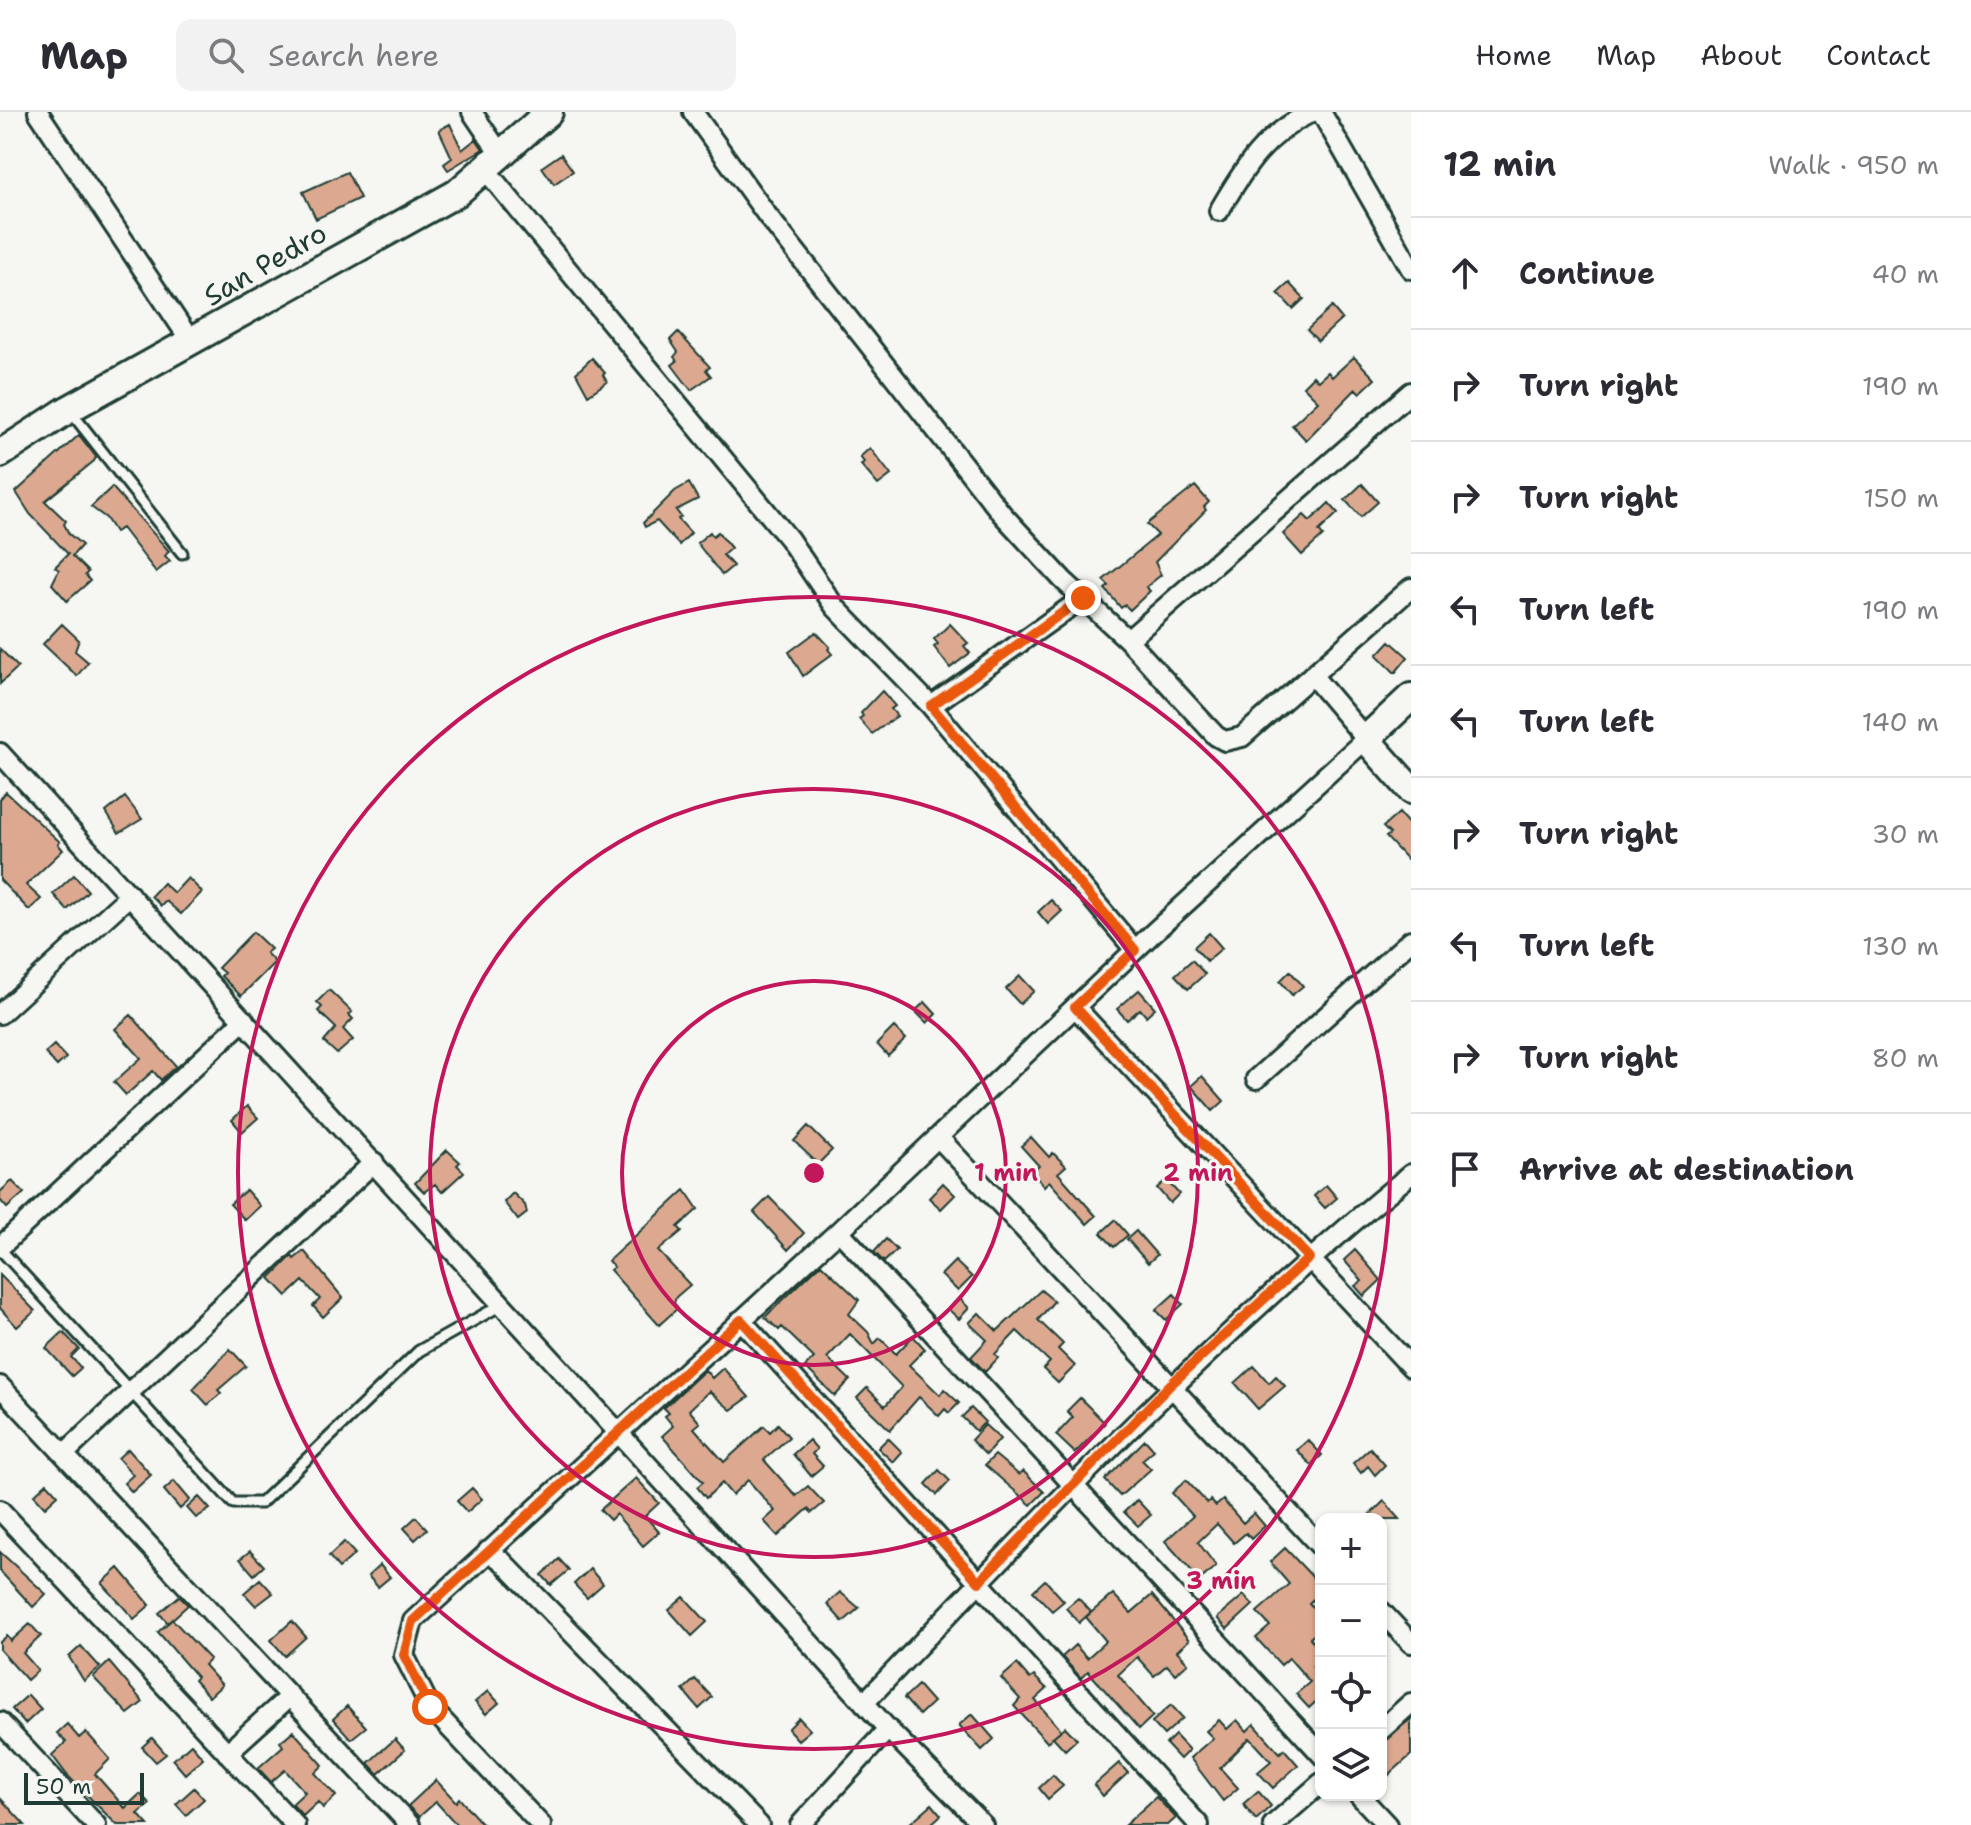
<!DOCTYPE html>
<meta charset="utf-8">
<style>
:root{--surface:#fff;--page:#f2f2f3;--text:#2b2b33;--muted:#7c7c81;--line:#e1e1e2}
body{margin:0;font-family:"Shantell Sans",sans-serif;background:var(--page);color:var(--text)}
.controls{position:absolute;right:24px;bottom:24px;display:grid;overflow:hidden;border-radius:16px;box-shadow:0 2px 6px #0004}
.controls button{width:72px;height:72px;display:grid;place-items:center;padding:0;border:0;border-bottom:2px solid var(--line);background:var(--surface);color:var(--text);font:40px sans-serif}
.scale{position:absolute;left:24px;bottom:20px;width:120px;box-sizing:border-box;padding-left:8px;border:4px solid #1f3d34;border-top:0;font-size:22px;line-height:28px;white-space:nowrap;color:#1f3d34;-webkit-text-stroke:6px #f6f6f2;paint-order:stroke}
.stop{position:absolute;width:24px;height:24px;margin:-18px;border:6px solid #ea580c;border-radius:50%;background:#fff}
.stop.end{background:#ea580c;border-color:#fff;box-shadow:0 2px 8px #0008}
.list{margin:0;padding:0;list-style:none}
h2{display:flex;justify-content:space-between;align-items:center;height:104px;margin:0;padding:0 32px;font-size:34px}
h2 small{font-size:26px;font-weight:400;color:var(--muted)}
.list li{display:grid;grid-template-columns:52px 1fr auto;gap:24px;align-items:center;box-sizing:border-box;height:112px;padding:0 32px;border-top:2px solid var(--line)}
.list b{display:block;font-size:30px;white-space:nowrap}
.list em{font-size:26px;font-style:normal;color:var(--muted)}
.icon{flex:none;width:44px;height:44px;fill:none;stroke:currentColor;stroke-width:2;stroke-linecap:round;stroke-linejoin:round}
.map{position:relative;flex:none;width:1411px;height:1713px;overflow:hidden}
header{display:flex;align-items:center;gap:48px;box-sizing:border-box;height:112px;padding:0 40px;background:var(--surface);border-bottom:2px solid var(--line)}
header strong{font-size:38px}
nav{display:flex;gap:44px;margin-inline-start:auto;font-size:28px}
.search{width:560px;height:72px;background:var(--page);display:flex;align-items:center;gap:20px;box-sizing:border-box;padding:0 28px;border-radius:16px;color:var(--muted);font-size:30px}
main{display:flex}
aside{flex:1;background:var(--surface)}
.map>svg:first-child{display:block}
.building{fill:#dca990;stroke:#1f3d34;stroke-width:2}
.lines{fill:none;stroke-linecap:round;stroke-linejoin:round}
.lane-casing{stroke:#1f3d34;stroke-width:15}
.street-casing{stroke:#1f3d34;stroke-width:24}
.secondary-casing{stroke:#1f3d34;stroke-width:32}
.lane{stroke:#f6f6f2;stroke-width:9}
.street{stroke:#f6f6f2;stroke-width:18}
.secondary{stroke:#f6f6f2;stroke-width:26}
.route{stroke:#ea580c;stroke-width:10}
.ring{fill:none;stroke:#c2185b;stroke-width:4}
.labels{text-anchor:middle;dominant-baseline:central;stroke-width:6;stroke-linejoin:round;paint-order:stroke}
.street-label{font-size:28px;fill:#1f3d34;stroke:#f6f6f2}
.centre{fill:#c2185b;stroke:#f6f6f2;stroke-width:4}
.ring-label{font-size:24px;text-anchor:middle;font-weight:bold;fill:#c2185b;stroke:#f6f6f2;stroke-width:6;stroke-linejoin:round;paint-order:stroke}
</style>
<header>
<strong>Map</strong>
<div class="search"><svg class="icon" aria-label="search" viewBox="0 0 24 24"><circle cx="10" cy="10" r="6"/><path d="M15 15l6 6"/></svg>Search here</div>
<nav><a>Home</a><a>Map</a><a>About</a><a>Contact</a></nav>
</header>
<main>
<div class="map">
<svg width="1411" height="1713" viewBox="0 0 1411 1713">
<rect width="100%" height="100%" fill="#f6f6f2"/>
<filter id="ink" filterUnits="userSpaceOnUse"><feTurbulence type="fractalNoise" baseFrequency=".0125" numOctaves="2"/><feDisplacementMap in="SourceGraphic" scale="16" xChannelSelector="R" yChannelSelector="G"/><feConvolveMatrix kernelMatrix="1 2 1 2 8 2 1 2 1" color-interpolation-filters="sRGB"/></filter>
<g filter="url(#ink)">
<path class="building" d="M450,12L462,38L476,27L483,37L448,58L444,52L452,46L439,18Z
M561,42L573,59L554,72L542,55Z
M347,60L360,86L316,107L303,80Z
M1289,171L1304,187L1293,197L1278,181Z
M1332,195L1342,207L1318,229L1307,218Z
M678,220L710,255L706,258L711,264L691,278L672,253L677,249L674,245L678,240L670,228Z
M1354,245L1375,267L1360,281L1356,277L1306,328L1292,313L1318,289L1303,274L1313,264L1318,269L1328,260L1332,265Z
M592,246L605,261L603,263L607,270L588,283L576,261Z
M79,323L96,345L94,349L45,389L66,409L64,412L69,422L82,433L72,444L88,460L85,463L90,469L67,489L52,472L59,458L55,455L68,442L30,402L16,380Z
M870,336L891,363L878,373L861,353L864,350L860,345Z
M689,371L698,387L676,398L681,405L678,407L691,421L679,433L657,409L645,415L643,411L675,379Z
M1362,372L1378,390L1361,405L1345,388Z
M1195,374L1209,390L1204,395L1206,398L1155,450L1161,463L1146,475L1150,479L1130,498L1125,493L1121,496L1105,477L1109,474L1103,468L1158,423L1147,412Z
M112,375L169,439L165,444L170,449L156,460L122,416L115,420L106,406L91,395Z
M1329,391L1338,401L1319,419L1323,424L1302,443L1283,422L1304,403L1310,409Z
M710,420L713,424L718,420L731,436L723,443L733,454L722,463L697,431Z
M62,512L79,528L75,539L88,550L77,564L43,532Z
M950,512L968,531L964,534L970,541L950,556L934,535L938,532L934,527Z
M816,520L830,535L828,537L832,542L803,564L789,540Z
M1390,529L1408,545L1395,561L1377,543Z
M0,537L18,555L0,572Z
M882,579L895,594L891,597L897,604L872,622L859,607L863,604L861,601Z
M6,680L60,730L58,732L63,738L26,773L41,787L29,798L0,768V687Z
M125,685L142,707L119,721L106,700Z
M1399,701L1411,715V752L1386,725L1390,722L1383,715Z
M74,763L88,779L67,798L53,782Z
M188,766L202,780L181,802L166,789L161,794L151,784L163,771L174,781Z
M1051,788L1062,799L1048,812L1038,800Z
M253,820L271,837L266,841L275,850L241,884L221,864L224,861L218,856Z
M1209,821L1222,836L1207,849L1194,835Z
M1192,848L1205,862L1188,877L1175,863Z
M1290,859L1303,874L1292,883L1280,869Z
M1020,864L1034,879L1020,892L1006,877Z
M329,878L352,900L349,903L353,907L343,917L353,928L337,942L324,930L336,916L318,899L322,895L317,890Z
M1139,878L1155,896L1146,904L1140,897L1127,908L1117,897Z
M925,890L936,902L927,911L915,899Z
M131,903L176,954L161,968L153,959L126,983L114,970L141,946L115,917Z
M894,915L906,927L888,944L877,932Z
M54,933L66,946L57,954L45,941Z
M1202,964L1224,989L1213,999L1191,974Z
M247,994L258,1006L242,1020L232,1008Z
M808,1014L832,1038L818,1052L794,1029Z
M1031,1025L1049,1045L1053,1041L1066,1054L1058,1061L1096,1104L1087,1112L1049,1069L1044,1074L1032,1060L1039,1054L1021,1034Z
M447,1038L460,1050L457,1053L464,1060L442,1080L435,1072L424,1080L415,1071Z
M1166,1068L1179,1082L1170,1091L1157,1076Z
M12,1069L24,1081L7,1096L0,1088V1080Z
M943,1071L955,1083L941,1097L929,1086Z
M1326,1073L1337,1086L1325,1096L1314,1084Z
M246,1078L260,1094L245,1108L230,1092Z
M685,1078L698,1097L678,1115L682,1119L658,1139L690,1173L676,1185L674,1191L678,1196L659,1213L610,1158L614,1155L608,1149Z
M513,1081L525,1093L527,1101L518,1108L504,1090Z
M769,1085L804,1121L788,1138L754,1100Z
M1115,1108L1128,1123L1114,1135L1101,1121Z
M1136,1119L1157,1143L1148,1151L1127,1127Z
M886,1127L897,1138L884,1150L874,1140Z
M1355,1138L1381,1168L1364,1184L1355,1174L1362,1169L1344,1148Z
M304,1139L343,1186L323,1205L313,1194L320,1187L303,1169L287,1184L270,1166L292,1144L294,1147Z
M955,1149L972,1165L958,1179L941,1163Z
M821,1152L859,1188L849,1202L868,1220L874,1232L880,1226L896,1242L913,1224L925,1237L909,1253L940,1283L944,1277L959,1291L949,1301L945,1297L939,1304L919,1285L890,1318L857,1286L867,1276L885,1294L902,1275L850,1222L827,1246L850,1268L835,1284L805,1255L814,1246L782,1215L779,1218L765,1205Z
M0,1163L35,1199L17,1215L0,1196Z
M1041,1178L1054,1189L1038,1208L1063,1232L1058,1237L1075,1254L1058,1271L1043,1257L1050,1250L1017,1219L995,1242L998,1246L985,1260L971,1245L987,1228L969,1211L979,1201L997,1219Z
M1174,1182L1183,1192L1166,1208L1156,1198Z
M959,1186L969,1196L959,1207L948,1197Z
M63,1220L79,1237L71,1245L81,1256L72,1264L46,1236Z
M230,1237L246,1254L218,1278L221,1281L208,1293L193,1277Z
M1254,1254L1269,1271L1276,1264L1285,1274L1258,1297L1235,1271Z
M723,1256L749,1285L731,1298L709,1279L689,1298L700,1311L694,1316L724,1350L764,1314L770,1320L778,1312L789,1325L764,1348L796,1384L808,1374L824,1391L812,1401L808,1397L778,1424L764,1409L775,1399L748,1368L732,1383L722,1371L706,1386L697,1375L703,1370L662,1324L673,1314L665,1304L669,1301L664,1296L705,1258L712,1266Z
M1080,1286L1105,1311L1075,1341L1056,1323L1073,1305L1067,1299Z
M971,1296L985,1310L976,1319L962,1305Z
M985,1313L1000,1327L986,1343L971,1328Z
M888,1326L902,1340L893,1350L878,1336Z
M809,1328L817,1337L812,1342L823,1354L811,1364L793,1342Z
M1145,1328L1154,1338L1142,1348L1151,1357L1120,1384L1105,1368Z
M1308,1328L1322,1343L1311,1353L1297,1338Z
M1370,1336L1385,1353L1375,1363L1368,1354L1361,1361L1353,1351Z
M128,1337L151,1363L132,1380L124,1371L133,1363L118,1346Z
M995,1343L1019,1363L1023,1359L1044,1380L1031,1393L985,1353Z
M939,1358L950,1369L937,1383L926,1372Z
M636,1366L659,1391L645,1404L659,1420L643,1434L616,1402L610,1408L600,1398Z
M1186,1368L1207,1391L1210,1388L1216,1394L1223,1388L1243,1411L1254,1401L1265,1414L1251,1427L1246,1421L1234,1431L1217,1412L1198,1430L1216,1454L1200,1468L1165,1429L1193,1404L1172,1381Z
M174,1369L190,1388L180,1397L164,1378Z
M47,1371L58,1383L45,1395L34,1383Z
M472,1376L482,1387L467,1400L457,1389Z
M199,1385L210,1397L196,1406L187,1396Z
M1137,1388L1151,1403L1138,1414L1124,1400Z
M1384,1389L1400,1407H1365L1377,1396Z
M416,1405L427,1417L415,1428L404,1416Z
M344,1430L355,1442L339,1456L329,1444Z
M1285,1436L1321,1474V1480L1309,1491L1321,1505V1517L1310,1526L1321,1539V1547L1313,1554L1321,1560V1585L1309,1596L1296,1582L1310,1570L1289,1546L1281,1553L1256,1526L1270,1514L1257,1500L1289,1472L1270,1450Z
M250,1439L264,1454L254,1463L240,1447Z
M0,1440L46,1482L33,1495L0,1459Z
M559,1447L569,1458L551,1473L542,1463Z
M380,1453L390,1465L378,1475L368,1464Z
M119,1456L150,1493L134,1507L102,1471Z
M590,1457L603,1472L587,1486L574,1472Z
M260,1467L273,1481L256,1494L244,1481Z
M1045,1468L1064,1489L1052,1499L1033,1479Z
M840,1480L859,1496L843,1510L827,1492Z
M1113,1482L1131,1501L1152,1483L1189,1528L1177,1539L1188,1551L1175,1562L1167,1553L1154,1564L1137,1545L1118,1563L1153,1604L1139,1617L1088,1559L1081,1566L1062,1545L1075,1533L1087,1546L1106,1529L1086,1505Z
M1244,1483L1253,1493L1227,1517L1217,1506Z
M179,1484L188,1493L168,1511L159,1501Z
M684,1485L707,1510L692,1524L669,1498Z
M1078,1486L1091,1500L1079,1511L1066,1496Z
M172,1507L210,1547L204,1553L222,1573L209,1585L194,1568L197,1565L158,1520Z
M292,1509L306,1525L285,1544L271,1528Z
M30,1512L41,1524L23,1541L38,1558L27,1568L0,1538V1530L7,1524L11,1529Z
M81,1534L100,1555L84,1569L69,1545Z
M109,1550L143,1590L128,1602L93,1565Z
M1017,1552L1030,1567L1034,1564L1047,1577L1035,1588L1061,1618L1047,1630L1014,1594L1020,1587L1001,1566Z
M695,1567L712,1585L699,1597L683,1578Z
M918,1573L933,1590L919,1603L904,1586Z
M488,1579L499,1591L486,1602L475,1590Z
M28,1583L41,1597L25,1612L12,1597Z
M1171,1593L1183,1606L1164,1623L1152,1610Z
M347,1594L366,1615L351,1627L333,1607Z
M972,1602L994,1627L982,1638L959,1613Z
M799,1606L810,1618L798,1628L788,1617Z
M1411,1607V1643L1381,1670V1630Z
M1219,1608L1227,1617L1237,1608L1247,1619L1254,1612L1280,1641L1284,1637L1298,1653L1273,1676L1258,1660L1271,1649L1250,1626L1220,1656L1238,1676L1223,1689L1190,1646L1213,1626L1206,1619Z
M67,1612L79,1626L86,1620L110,1647L95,1662L125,1696L140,1682L150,1692L138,1702L148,1713H117L67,1663L52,1643L66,1630L57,1621Z
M1065,1615L1077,1627L1065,1638L1053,1625Z
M293,1619L323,1653L315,1661L336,1684L323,1696L318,1690L303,1704L292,1692L305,1680L285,1658L271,1670L258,1656L283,1634L280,1630Z
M1175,1623L1189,1638L1180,1647L1166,1632Z
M152,1626L166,1642L156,1650L142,1635Z
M395,1627L405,1638L378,1662L368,1651Z
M191,1632L203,1646L185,1662L173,1648Z
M1119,1651L1128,1661L1103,1684L1094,1673Z
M1053,1663L1063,1674L1048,1687L1039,1676Z
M436,1668L456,1690L459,1686L483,1713H457L436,1690L419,1705L408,1694Z
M194,1676L204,1687L186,1703L176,1692Z
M1258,1679L1271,1694L1256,1708L1243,1692Z
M1156,1685L1176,1706L1168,1713H1125Z
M0,1686L25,1713H0Z
M932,1692L941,1703L930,1713H908Z"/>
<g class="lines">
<defs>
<path id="lane" d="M71,300L182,441
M0,1137L233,1391H261L419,1239L503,1192"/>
<path id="street" d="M38,0L192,231
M472,0L501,43
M693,0L767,103L1002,402L1063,468L1128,528L1216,624L1225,629L1242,625L1411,476
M1321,0L1411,157
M485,57L789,427L835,495L931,594L1135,838
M1219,99C1244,56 1265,22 1312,0
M1128,528L1411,280
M931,594L1083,486
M0,641L888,1617L983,1713
M1075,895L1411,1255
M0,902L130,783
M1256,967L1411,828
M938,1025L1321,1435
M839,1119L1321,1642
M0,1135L244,908
M741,1208L1199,1713
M0,1274L410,1713
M64,1342L374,1050
M0,1398L295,1713
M488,1439L502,1449L759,1713
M1381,1499L1411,1531
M864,1591C1042,1404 1211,1225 1411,1062
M0,1610L96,1713
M1381,1618L1411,1591
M227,1641L290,1584
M1359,1683L1387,1713
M541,1713L430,1595L404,1543L413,1509L839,1119L1153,821L1366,627L1312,563
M800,1713L888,1617
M1273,1713L1321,1671"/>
<path id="secondary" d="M0,342L69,297L457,81L549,0
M1411,585L1366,627L1411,678"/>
</defs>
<use href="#lane" class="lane-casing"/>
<use href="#street" class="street-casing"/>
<use href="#secondary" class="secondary-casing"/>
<use href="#lane" class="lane"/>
<use href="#street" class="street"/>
<use href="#secondary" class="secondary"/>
</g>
</g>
<g class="lines" filter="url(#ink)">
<path class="route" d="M430,1595L404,1543L413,1509L741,1208L979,1470L1170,1273L1309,1146L1075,895L1135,838L931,594L1083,486"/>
</g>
<g class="ring">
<circle cx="814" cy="1061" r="192"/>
<circle cx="814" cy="1061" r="384"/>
<circle cx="814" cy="1061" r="576"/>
</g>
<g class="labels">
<g class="street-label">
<text transform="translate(265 152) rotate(-30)">San Pedro</text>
</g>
</g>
<circle cx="814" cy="1061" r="12" class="centre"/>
<g class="ring-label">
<text x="1006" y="1069">1 min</text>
<text x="1198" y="1069">2 min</text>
<text x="1221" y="1477">3 min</text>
</g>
</svg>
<div class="controls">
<button>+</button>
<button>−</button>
<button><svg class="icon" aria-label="locate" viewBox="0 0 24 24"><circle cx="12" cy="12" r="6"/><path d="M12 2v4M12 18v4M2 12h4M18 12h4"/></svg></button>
<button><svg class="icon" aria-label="layers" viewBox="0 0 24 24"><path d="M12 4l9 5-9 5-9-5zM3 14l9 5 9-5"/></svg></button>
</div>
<div class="scale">50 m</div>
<div class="stop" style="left:430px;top:1595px"></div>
<div class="stop end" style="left:1083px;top:486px"></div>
</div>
<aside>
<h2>12 min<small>Walk · 950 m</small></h2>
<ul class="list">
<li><svg class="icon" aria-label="ahead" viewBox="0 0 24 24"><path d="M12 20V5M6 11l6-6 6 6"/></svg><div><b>Continue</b></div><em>40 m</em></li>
<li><svg class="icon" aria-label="right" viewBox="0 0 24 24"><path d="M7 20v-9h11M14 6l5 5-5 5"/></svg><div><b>Turn right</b></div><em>190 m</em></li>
<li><svg class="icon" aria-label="right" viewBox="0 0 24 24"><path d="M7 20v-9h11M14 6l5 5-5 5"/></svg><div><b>Turn right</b></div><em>150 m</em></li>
<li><svg class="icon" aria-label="left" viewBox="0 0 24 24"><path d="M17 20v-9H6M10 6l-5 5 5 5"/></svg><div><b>Turn left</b></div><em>190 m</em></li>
<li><svg class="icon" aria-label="left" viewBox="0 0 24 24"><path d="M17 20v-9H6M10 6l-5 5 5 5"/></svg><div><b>Turn left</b></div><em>140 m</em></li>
<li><svg class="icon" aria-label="right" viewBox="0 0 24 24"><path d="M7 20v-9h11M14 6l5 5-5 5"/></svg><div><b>Turn right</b></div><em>30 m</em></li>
<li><svg class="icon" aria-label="left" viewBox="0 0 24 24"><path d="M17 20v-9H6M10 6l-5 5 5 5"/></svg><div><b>Turn left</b></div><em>130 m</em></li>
<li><svg class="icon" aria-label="right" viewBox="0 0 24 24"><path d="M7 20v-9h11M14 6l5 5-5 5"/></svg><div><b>Turn right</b></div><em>80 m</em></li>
<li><svg class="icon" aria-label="arrive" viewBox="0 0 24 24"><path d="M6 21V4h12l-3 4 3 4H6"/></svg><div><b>Arrive at destination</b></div></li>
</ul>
</aside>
</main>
